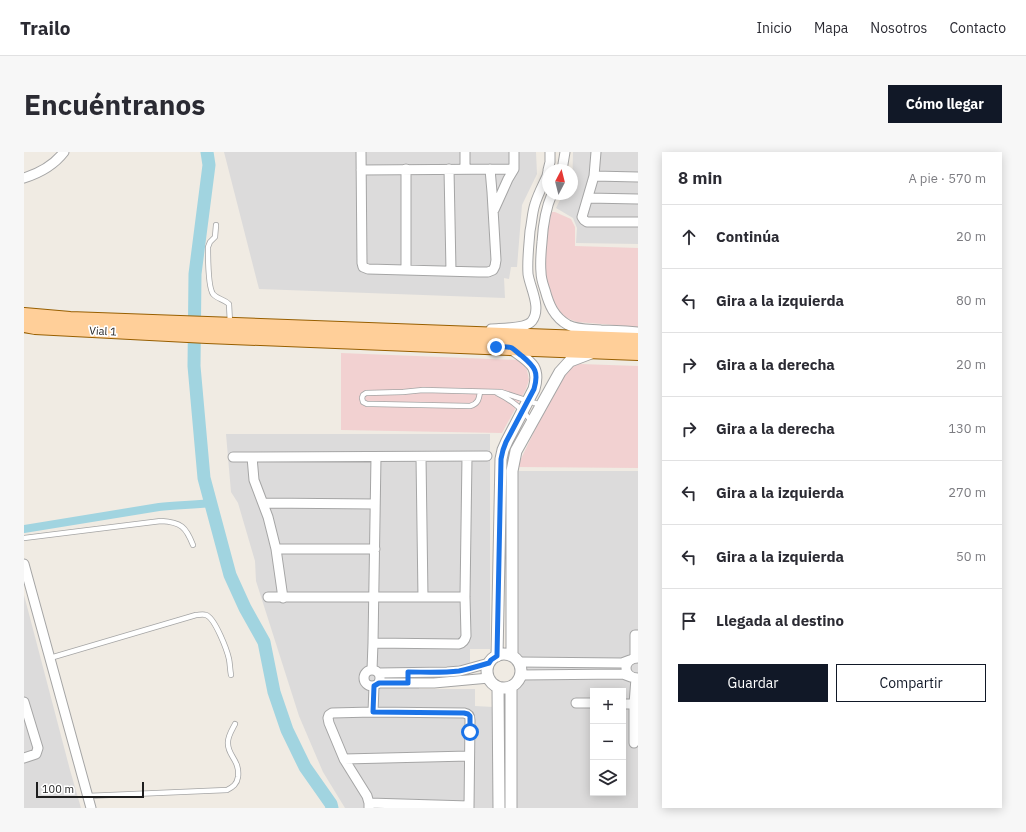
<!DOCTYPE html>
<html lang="es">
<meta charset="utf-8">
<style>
:root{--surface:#fff;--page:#f7f7f7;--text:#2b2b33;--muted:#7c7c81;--line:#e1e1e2;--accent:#111827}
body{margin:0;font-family:"IBM Plex Sans",sans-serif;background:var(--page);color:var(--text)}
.controls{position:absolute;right:12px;bottom:12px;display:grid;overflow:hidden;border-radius:0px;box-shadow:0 2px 10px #0003}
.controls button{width:36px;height:36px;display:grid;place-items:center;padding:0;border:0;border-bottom:1px solid var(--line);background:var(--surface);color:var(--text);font:20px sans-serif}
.compass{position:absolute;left:518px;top:12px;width:36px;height:36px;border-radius:50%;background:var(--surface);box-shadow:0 2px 10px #0003;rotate:7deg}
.scale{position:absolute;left:12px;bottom:10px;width:108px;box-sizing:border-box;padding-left:4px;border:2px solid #1e1e1e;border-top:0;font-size:11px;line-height:14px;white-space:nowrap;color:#1e1e1e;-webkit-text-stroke:3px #fff;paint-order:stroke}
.stop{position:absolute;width:12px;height:12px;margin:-9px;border:3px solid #1a73e8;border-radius:50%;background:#fff}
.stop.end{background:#1a73e8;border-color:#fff;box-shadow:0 1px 4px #0008}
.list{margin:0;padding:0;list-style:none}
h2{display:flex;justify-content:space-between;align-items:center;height:52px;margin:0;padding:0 16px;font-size:17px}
h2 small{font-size:13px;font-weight:400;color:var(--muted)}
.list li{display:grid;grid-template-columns:26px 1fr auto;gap:12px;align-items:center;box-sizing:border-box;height:64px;padding:0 16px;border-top:1px solid var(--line)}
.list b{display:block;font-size:15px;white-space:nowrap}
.list em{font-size:13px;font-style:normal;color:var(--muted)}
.actions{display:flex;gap:8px;padding:12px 16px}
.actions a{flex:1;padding:9px 0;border:1px solid var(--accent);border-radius:0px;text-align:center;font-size:14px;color:var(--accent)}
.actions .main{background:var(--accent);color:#fff}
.icon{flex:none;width:22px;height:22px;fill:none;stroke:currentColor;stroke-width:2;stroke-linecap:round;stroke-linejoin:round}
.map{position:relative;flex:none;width:614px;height:656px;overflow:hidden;border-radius:0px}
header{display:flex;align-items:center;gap:24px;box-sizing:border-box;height:56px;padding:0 20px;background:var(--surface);border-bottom:1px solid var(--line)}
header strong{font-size:19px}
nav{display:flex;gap:22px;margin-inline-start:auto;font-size:14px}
.intro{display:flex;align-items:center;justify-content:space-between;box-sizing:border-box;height:96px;padding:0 24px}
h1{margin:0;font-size:28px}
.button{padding:10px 18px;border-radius:0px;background:var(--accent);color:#fff;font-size:14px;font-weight:700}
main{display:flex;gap:24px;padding:0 24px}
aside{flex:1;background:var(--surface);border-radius:0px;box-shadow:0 2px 10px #0003}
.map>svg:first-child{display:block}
.residential{fill:#dcdbdb;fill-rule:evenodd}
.commercial{fill:#f2d1d1}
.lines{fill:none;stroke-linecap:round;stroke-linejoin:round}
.canal{stroke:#a1d4e0;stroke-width:8}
.river{stroke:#a1d4e0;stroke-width:13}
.service-casing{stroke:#a5a5a5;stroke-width:6}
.minor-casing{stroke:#a5a5a5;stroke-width:11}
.tertiary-casing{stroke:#a5a5a5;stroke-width:13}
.primary-casing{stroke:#985f00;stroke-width:16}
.service{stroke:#fff;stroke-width:4.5}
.minor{stroke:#fff;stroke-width:9}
.tertiary{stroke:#fff;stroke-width:11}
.primary{stroke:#ffcf99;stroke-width:14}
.route{stroke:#1a73e8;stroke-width:5}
.labels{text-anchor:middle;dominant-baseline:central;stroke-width:3.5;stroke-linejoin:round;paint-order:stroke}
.street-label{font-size:11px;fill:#1e1e1e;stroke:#fff}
</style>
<header>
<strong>Trailo</strong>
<nav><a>Inicio</a><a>Mapa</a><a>Nosotros</a><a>Contacto</a></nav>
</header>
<div class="intro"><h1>Encuéntranos</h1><a class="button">Cómo llegar</a></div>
<main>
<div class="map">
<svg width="614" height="656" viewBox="0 0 614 656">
<rect width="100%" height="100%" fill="#f0ebe3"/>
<path class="residential" d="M200,0H512L513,22L498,53L493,115H487L485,127L480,126L481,146L235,137Z
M549,0H614V92L552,91L553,76L549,66L532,56L539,42H548Z
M202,282H466V497H446V512L440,514L395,515V537H451V554L469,555V656H321L299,620L275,564L232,429L231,409L214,351L207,340Z
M492,319H614V656H493ZM569,539H599V641H569Z
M0,443L46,618L57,656H0Z"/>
<path class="commercial" d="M524,60H531L547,67L551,75V94L614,96V175L553,170L540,165L530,152L523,131L519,111Z
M317,201L495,208L499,212L503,218L505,228L502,237L478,281L317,278Z
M556,212L614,214V316L493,315L539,220L547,213Z"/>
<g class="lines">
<path class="canal" d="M0,377L135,355C152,353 169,353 187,351"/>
<path class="river" d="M183,0L185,13L171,122L170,214L180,326L206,423L221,456L240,490L250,540L263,578L281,615L307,652L308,656"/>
<defs>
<path id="service" d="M192,73L191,85L186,90L184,95C184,104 184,135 189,142C193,147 200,147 205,152L206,171
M456,240C455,247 454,252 446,254L349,252H343L339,250L338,246L339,243L342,241L379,240L399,238L477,240L517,253
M473,241C489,249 497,256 508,270
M0,386L137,369C157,370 162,375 169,393
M26,506L172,463C175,463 179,462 182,463C191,466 203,498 205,507C206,512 206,518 207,523
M63,644L203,638C209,635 213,632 214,625C216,608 204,604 204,592C203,585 208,578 211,572"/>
<path id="minor" d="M337,0L338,111L339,115L344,117L455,120H464L469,118L471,114L472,108L468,40L466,17
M441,0V17
M572,0L570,24L558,65L560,68L563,70H614
M382,17V118
M425,17L427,119
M337,18L490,17
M524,18L526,10V0
M538,18L541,0
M570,24L614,25
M0,26C16,21 30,13 40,0
M528,42C521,58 519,73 518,90C517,100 516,110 517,120C517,127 519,132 521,138C525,153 530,165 544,173C554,178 566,177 577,178C589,178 602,179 614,180
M564,46L614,47
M470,58L484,27L490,17V0
M467,177C477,176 502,177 508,169C518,156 506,136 504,122C503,107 505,93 506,79C508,70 508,61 511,52C514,42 519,33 523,24L524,19
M209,305L463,304
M228,305L230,328L244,365L252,397L259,446
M397,305L399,445
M239,351L351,352
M252,397H351
M0,412L67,656
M244,445H441
M349,491L435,492C439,491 441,488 442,484L441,445L443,305
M611,506V483H614
M614,506C598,506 598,526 614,526
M495,510L598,511L606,508
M348,518L349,491L352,305
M340 526a8 8 0 1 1 16 0a8 8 0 1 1-16 0Z
M355,521L423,520L436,519L465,511
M497,523L599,522L607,525
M355,531H410L465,526
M0,550L14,596L12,602L0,606
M552,551H569
M599,552H610V591
M610,552L612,526
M349,560L350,534
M320,607L445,604
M345,651L445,654
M345,656V651L343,644L320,607L305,571L304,566L305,563L308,561L349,560L440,561C445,562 446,564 446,568L445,656"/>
<path id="tertiary" d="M463 519a17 17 0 1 1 34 0a17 17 0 1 1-34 0Z
M473,504L477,307L479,298L483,289L510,237C517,213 504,209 487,196
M488,504V319L492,299L536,220L546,209L567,201
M474,535L475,656
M487,656V535"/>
<path id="primary" d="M0,163L46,167L614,188
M0,173L11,175L183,184L614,201"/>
</defs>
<use href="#service" class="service-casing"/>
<use href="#minor" class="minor-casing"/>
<use href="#tertiary" class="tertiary-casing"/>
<use href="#primary" class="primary-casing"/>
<use href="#service" class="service"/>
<use href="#minor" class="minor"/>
<use href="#tertiary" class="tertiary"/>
<use href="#primary" class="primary"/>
</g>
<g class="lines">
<path class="route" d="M446,580V564L444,562L440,561L349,560L350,534L355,531H384V520C401,520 418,521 435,519C445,517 455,514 465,511L467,508L473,504L477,307L479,298L482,290L510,237C515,220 511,215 498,204C495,202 491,198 488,196C484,194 476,195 472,195"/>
</g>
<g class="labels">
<g class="street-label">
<text transform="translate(79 179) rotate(3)">Vial 1</text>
</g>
</g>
</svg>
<div class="controls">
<button>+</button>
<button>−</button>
<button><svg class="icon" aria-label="layers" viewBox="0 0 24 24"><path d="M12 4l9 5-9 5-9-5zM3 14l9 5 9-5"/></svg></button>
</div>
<svg class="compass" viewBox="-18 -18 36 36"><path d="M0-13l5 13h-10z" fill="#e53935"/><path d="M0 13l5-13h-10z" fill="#7c7c81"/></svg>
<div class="scale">100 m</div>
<div class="stop" style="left:446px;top:580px"></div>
<div class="stop end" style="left:472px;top:195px"></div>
</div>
<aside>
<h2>8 min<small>A pie · 570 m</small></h2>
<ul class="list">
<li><svg class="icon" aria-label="ahead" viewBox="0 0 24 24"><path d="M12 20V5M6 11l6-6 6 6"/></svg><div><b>Continúa</b></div><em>20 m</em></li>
<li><svg class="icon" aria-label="left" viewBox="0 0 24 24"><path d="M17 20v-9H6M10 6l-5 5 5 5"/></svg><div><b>Gira a la izquierda</b></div><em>80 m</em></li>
<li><svg class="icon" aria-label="right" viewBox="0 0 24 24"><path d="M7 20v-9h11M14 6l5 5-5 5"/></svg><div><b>Gira a la derecha</b></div><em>20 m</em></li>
<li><svg class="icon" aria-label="right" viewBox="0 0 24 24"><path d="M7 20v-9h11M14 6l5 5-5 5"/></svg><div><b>Gira a la derecha</b></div><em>130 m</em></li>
<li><svg class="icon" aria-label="left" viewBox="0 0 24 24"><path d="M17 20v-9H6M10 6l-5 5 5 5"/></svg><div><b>Gira a la izquierda</b></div><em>270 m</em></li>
<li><svg class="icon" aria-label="left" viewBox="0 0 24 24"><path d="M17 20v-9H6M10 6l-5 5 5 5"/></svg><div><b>Gira a la izquierda</b></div><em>50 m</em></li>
<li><svg class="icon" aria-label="arrive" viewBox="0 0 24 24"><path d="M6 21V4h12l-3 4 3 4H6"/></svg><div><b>Llegada al destino</b></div></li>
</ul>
<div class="actions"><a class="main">Guardar</a><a>Compartir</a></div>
</aside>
</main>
